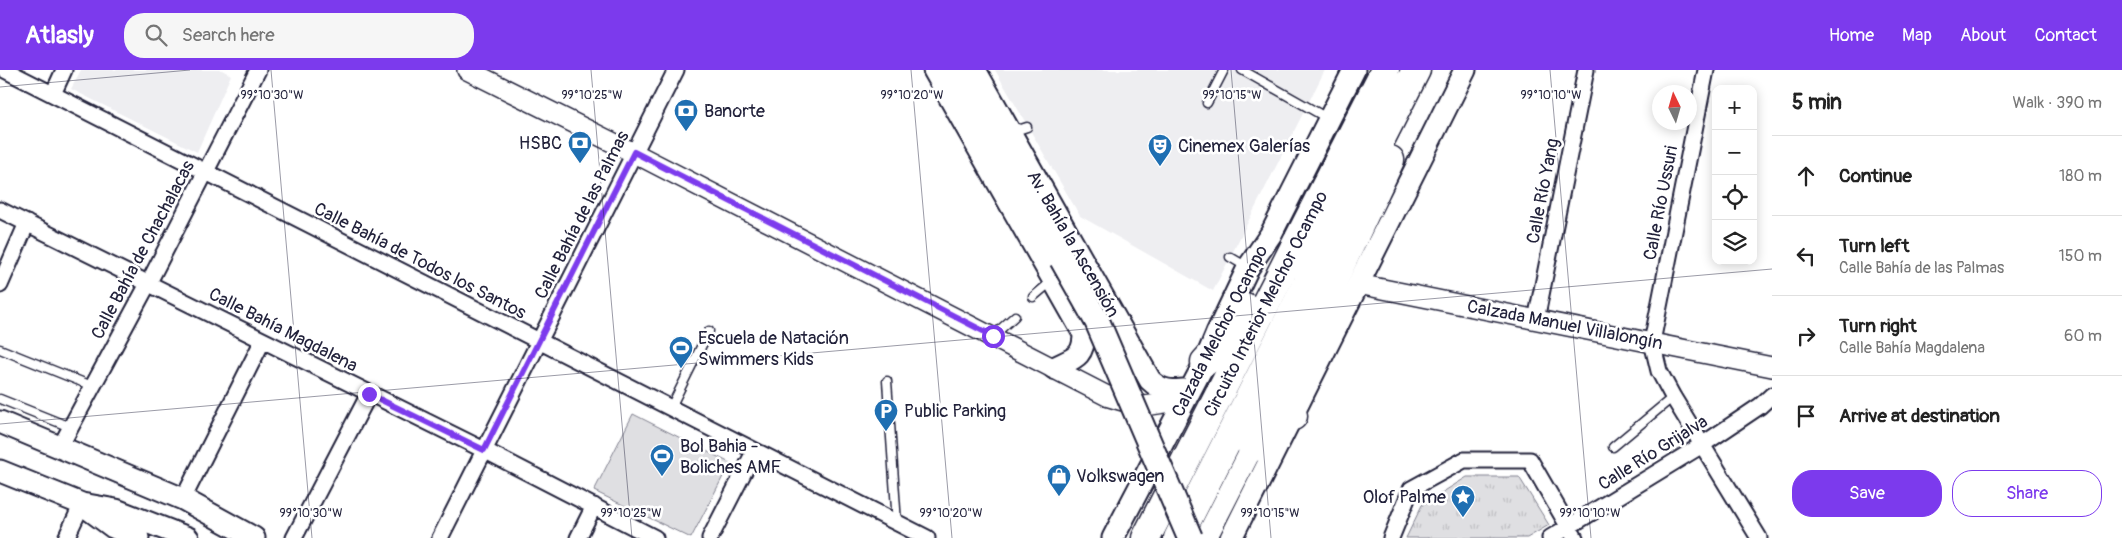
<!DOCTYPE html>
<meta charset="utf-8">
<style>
:root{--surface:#fff;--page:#f6f6f6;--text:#222;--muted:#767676;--line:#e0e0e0;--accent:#7c3aed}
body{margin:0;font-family:Pangolin,sans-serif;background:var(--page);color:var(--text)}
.controls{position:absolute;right:15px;top:15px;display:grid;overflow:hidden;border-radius:10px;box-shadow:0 2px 12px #0003}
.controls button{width:45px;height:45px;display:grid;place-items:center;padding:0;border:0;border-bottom:1px solid var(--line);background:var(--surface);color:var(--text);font:25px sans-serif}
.compass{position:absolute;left:1652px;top:15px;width:45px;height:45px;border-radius:50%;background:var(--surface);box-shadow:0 2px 12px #0003;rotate:355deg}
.stop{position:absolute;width:15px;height:15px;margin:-11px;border:4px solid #7c3aed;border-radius:50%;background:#fff}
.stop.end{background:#7c3aed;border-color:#fff;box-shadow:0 1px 5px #0008}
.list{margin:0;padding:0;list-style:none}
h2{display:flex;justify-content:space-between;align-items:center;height:65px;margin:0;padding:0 20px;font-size:21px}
h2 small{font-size:16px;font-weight:400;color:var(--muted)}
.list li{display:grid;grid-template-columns:32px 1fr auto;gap:15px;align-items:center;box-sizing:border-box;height:80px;padding:0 20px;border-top:1px solid var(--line)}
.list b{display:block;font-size:19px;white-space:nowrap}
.list p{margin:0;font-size:16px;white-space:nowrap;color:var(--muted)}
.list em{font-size:16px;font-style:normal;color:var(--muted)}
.actions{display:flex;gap:10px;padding:15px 20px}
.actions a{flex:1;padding:11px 0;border:1px solid var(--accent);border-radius:20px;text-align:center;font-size:18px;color:var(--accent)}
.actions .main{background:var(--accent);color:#fff}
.icon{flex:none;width:28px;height:28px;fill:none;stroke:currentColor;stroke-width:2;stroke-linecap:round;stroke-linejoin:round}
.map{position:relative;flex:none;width:1772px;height:468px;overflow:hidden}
header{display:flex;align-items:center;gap:30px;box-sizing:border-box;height:70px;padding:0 25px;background:var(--accent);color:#fff}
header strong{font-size:24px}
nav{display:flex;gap:28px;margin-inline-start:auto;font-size:18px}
.search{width:350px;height:45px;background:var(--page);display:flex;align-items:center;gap:12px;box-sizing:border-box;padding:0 18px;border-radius:20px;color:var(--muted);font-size:19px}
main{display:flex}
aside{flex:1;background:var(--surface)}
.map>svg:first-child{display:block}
.built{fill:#eeeef1}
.park{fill:url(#park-tufts);stroke:#80808e}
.pitch{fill:#dfdfe2;stroke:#80808e}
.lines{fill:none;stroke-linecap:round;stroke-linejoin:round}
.service-casing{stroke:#22223b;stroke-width:11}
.minor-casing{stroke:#22223b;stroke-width:19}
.tertiary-casing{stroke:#22223b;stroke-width:22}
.secondary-casing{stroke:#22223b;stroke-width:25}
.primary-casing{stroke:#22223b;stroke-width:28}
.motorway-casing{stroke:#22223b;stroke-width:31}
.service{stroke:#fff;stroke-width:8}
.minor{stroke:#fff;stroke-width:15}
.tertiary{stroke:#fff;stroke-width:19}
.secondary{stroke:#fff;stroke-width:21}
.primary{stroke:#fff;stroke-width:24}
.motorway{stroke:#fff;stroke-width:28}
.primary-bridge-casing{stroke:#22223b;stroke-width:28;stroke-linecap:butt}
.primary-bridge{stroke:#fff;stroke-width:24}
.route{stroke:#7c3aed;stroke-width:6}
.ticks{fill:none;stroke:#22223b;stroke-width:1;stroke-opacity:0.45}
.labels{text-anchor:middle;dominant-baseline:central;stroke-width:5;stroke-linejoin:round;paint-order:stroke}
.poi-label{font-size:18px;fill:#22223b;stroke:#fff;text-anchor:start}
.street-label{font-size:18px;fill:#22223b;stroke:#fff}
.ticks-label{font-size:12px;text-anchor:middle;fill:#22223b;stroke:#fff;stroke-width:5;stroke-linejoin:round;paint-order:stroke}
</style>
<header>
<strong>Atlasly</strong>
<div class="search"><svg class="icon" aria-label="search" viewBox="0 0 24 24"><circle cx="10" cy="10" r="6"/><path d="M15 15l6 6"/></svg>Search here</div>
<nav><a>Home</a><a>Map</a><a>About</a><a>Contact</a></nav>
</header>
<main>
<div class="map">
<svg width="1772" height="468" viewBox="0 0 1772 468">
<defs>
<pattern id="park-tufts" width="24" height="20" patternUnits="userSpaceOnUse" patternTransform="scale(1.25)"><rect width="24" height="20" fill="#dfdfe2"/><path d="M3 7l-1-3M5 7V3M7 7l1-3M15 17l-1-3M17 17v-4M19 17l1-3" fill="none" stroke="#bfbfc3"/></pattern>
</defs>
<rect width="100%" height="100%" fill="#fff"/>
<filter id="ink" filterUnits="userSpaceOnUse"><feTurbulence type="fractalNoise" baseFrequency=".02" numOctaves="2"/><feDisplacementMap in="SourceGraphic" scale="10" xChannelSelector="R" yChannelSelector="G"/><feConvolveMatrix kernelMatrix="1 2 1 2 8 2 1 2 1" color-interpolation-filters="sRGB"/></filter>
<g filter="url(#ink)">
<path class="built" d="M81,0H222L231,5L197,82L71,19Z
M995,0H1325L1213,221L1080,146Z"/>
<path class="park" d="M1467,407H1519L1549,455L1527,468H1406L1422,435Z"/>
<path class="pitch" d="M633,344L730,393L691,468L594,421Z"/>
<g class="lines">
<defs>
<path id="service" d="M1242,0L1327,48
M1207,33L1224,0
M1012,57L1021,59L1027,57
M1230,187L1247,197
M1033,227L1052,211
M993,266L1015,246
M0,279L92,316
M887,311L897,453
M0,329L70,357
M670,339L709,261
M1613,377L1673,327"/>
<path id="minor" d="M5,0L927,468
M1706,0L1652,272L1659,301L1673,327L1759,468
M53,24L64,0
M0,140L484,380L655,468
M0,215L27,153
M1536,250L1586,0
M60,377L149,212L258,0
M183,429L262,272
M66,468L82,434
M294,468L369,324
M440,468L676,0
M578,468L594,436
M710,468L754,382
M1391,468L1411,419L1464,390H1530L1575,468
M1550,468L1702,375L1760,336L1772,325"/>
<path id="tertiary" d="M467,0L634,83L1109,327L1136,335L1145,336L1184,330
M1358,214L1772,297"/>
<path id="secondary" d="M934,0L1084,264C1084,288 1073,288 1054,298
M975,0L1150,310C1163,323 1173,321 1191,319
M0,352L183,429L254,468
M0,401L82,434L116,440L188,468
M86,437L113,457L138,468
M1113,468L1205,292L1217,263L1248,198L1271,164L1354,0
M1206,468L1252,378L1264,371
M1231,468L1465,0"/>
<path id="primary" d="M954,0L1062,189"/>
<path id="motorway" d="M1205,292L1228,267L1245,237
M1293,346L1284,315L1390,90
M1252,378L1284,315
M1146,468L1385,0
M1178,468L1416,0"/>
</defs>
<use href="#service" class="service-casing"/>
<use href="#minor" class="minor-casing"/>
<use href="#tertiary" class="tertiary-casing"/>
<use href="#secondary" class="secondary-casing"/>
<use href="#primary" class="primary-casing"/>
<use href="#motorway" class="motorway-casing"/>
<use href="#service" class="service"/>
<use href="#minor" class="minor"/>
<use href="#tertiary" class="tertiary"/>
<use href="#secondary" class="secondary"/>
<use href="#primary" class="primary"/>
<use href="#motorway" class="motorway"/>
<defs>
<path id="primary-bridge" d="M1062,189L1097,251L1190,468"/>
</defs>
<use href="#primary-bridge" class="primary-bridge-casing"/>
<use href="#primary-bridge" class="primary-bridge"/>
</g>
</g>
<g class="lines" filter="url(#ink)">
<path class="route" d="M369,324L484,380L634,82L993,266"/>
</g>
<path class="ticks" d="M271,0L312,468M591,0L632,468M911,0L952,468M1231,0L1271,468M1550,0L1591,468M0,17L190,0M0,354L1772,199"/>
<defs>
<symbol id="bank-pin" viewBox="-11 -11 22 30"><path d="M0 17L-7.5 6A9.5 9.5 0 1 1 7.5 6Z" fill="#1f6fb2" stroke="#fff"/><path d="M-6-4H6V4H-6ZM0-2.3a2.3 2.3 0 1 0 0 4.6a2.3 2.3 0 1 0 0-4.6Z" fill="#fff"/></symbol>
<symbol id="theatre-pin" viewBox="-11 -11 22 30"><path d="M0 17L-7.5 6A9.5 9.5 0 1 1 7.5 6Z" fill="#1f6fb2" stroke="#fff"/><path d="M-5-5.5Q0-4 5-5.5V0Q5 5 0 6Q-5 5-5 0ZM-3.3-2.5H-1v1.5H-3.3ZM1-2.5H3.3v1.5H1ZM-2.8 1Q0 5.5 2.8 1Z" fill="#fff"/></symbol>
<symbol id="stadium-pin" viewBox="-11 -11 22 30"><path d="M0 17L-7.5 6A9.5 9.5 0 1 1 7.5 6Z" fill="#1f6fb2" stroke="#fff"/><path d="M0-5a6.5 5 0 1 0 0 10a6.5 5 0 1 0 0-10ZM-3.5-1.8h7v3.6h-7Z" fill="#fff"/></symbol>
<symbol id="parking-pin" viewBox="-11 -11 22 30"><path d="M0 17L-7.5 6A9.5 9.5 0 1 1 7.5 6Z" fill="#1f6fb2" stroke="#fff"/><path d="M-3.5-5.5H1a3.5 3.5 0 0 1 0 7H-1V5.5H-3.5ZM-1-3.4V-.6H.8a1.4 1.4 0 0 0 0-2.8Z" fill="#fff"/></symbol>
<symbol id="shop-pin" viewBox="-11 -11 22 30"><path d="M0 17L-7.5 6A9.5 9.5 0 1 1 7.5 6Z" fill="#1f6fb2" stroke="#fff"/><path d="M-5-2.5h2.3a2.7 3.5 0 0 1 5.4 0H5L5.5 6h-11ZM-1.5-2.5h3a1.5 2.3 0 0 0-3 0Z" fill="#fff"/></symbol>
<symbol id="sight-pin" viewBox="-11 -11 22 30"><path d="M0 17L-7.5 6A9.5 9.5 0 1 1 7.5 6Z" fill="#1f6fb2" stroke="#fff"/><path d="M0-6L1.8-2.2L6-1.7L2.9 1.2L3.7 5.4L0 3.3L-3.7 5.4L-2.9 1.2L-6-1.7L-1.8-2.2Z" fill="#fff"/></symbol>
</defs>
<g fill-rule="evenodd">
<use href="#bank-pin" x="672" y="27" width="28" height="38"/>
<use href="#bank-pin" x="566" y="59" width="28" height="38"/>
<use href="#theatre-pin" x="1146" y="62" width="28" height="38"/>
<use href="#stadium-pin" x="667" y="264" width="28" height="38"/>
<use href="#parking-pin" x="872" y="327" width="28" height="38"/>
<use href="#stadium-pin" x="648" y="372" width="28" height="38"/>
<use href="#shop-pin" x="1045" y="392" width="28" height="38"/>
<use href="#sight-pin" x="1449" y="413" width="28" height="38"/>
</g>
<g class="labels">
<g class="poi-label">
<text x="704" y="41">Banorte</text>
<text x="562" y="73" text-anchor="end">HSBC</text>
<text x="1178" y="76">Cinemex Galerías</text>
<text x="698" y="268">Escuela de Natación<tspan x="698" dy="21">Swimmers Kids</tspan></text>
<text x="904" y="341">Public Parking</text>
<text x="680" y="376">Bol Bahia -<tspan x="680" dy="21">Boliches AMF</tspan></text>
<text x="1076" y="406">Volkswagen</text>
<text x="1446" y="427" text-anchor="end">Olof Palme</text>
</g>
<g class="street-label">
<text transform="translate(1543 121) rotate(-79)">Calle Río Yang</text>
<text transform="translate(1661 133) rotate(-79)">Calle Río Ussuri</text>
<text transform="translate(582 145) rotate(-63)">Calle Bahía de las Palmas</text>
<text transform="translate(1073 174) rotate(60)">Av. Bahía la Ascensión</text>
<text transform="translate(143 180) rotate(-62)">Calle Bahía de Chachalacas</text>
<text transform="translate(420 191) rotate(27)">Calle Bahía de Todos los Santos</text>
<text transform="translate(1266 234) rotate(-63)">Circuito Interior Melchor Ocampo</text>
<text transform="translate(1565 255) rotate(11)">Calzada Manuel Villalongín</text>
<text transform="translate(283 260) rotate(27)">Calle Bahía Magdalena</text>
<text transform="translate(1220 261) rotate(-63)">Calzada Melchor Ocampo</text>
<text transform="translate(1653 383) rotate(-32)">Calle Río Grijalva</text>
</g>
</g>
<g class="ticks-label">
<text x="272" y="29">99°10'30"W</text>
<text x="592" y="29">99°10'25"W</text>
<text x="912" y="29">99°10'20"W</text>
<text x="1232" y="29">99°10'15"W</text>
<text x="1551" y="29">99°10'10"W</text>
<text x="311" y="447">99°10'30"W</text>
<text x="631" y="447">99°10'25"W</text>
<text x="951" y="447">99°10'20"W</text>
<text x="1270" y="447">99°10'15"W</text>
<text x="1590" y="447">99°10'10"W</text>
</g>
</svg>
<div class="controls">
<button>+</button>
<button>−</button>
<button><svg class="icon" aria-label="locate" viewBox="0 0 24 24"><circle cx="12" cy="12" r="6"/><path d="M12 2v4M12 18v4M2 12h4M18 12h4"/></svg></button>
<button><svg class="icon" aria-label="layers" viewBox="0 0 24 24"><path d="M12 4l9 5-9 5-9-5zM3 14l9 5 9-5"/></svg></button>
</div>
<svg class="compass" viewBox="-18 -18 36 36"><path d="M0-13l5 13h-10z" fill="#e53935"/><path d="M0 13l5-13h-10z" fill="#767676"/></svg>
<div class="stop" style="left:993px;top:266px"></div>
<div class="stop end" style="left:369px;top:324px"></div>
</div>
<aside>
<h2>5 min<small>Walk · 390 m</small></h2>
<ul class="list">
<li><svg class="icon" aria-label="ahead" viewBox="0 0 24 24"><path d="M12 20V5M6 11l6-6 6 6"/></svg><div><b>Continue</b></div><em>180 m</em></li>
<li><svg class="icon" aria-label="left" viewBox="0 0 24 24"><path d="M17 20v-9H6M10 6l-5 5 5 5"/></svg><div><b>Turn left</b><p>Calle Bahía de las Palmas</p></div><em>150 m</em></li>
<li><svg class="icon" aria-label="right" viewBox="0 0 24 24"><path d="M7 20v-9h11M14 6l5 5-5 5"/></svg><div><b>Turn right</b><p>Calle Bahía Magdalena</p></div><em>60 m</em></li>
<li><svg class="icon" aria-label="arrive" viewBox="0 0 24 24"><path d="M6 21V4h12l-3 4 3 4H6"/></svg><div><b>Arrive at destination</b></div></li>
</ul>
<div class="actions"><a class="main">Save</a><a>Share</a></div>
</aside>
</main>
